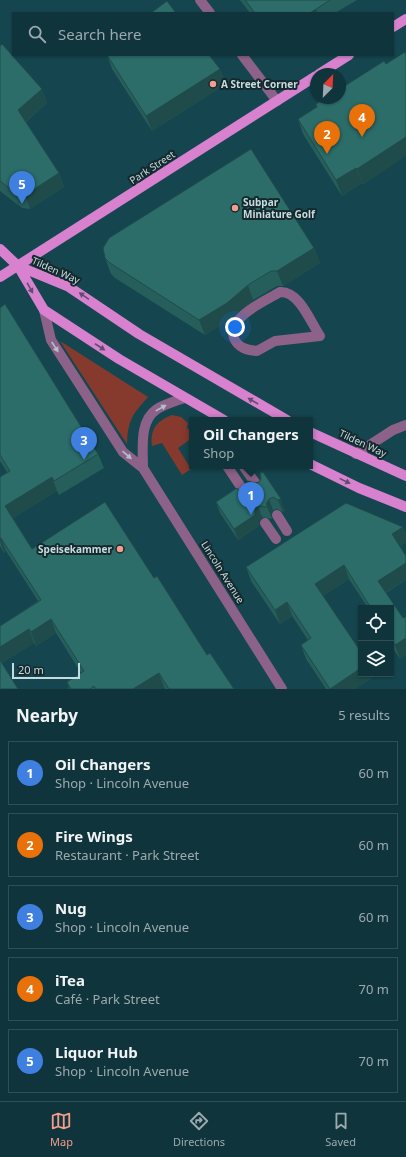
<!DOCTYPE html>
<meta charset="utf-8">
<style>
:root{--surface:#10343b;--page:#193c42;--text:#f1f3f6;--muted:#9caaaf;--line:#304f55;--accent:#f49d8d}
body{margin:0;font-family:"Noto Sans",sans-serif;background:var(--page);color:var(--text)}
.controls{position:absolute;right:12px;bottom:12px;display:grid;overflow:hidden;border-radius:0px;box-shadow:0 1px 3px #0004}
.controls button{width:36px;height:36px;display:grid;place-items:center;padding:0;border:0;border-bottom:1px solid var(--line);background:var(--surface);color:var(--text);font:20px sans-serif}
.compass{position:absolute;left:310px;top:68px;width:36px;height:36px;border-radius:50%;background:var(--surface);box-shadow:0 1px 3px #0004;rotate:24deg}
.scale{position:absolute;left:12px;bottom:10px;width:68px;box-sizing:border-box;padding-left:4px;border:2px solid #c4dce1;border-top:0;font-size:11px;line-height:14px;white-space:nowrap;color:#c4dce1;-webkit-text-stroke:3px #15292d;paint-order:stroke}
.you{position:absolute;left:235px;top:327px;width:14px;height:14px;margin:-10px;border:3px solid #fff;border-radius:50%;background:#1a73e8;box-shadow:0 0 0 6px #1a73e833}
.badge{display:grid;place-items:center;width:26px;height:26px;border-radius:50%;background:var(--accent);color:#fff;font-size:13px;font-weight:700}
.pin{position:absolute;translate:-50% -33px;filter:drop-shadow(0 1px 2px #0008)}
.pin::after{content:'';position:absolute;top:21px;width:14px;height:12px;background:inherit;clip-path:polygon(0 0,100% 0,50% 100%)}
.popup{position:absolute;left:189px;top:417px;width:124px;height:52px;box-sizing:border-box;display:grid;place-content:center;border-radius:0px;background:var(--surface);filter:drop-shadow(0 1px 3px #0005);font-size:13px;white-space:nowrap;color:var(--muted)}
.popup b{font-size:15px;color:var(--text)}
.popup::after{content:'';position:absolute;left:50%;top:100%;margin-left:-8px;border:8px solid transparent;border-top-color:var(--surface)}
.list{margin:0;padding:0;list-style:none}
h2{display:flex;justify-content:space-between;align-items:center;height:52px;margin:0;padding:0 16px;font-size:17px}
h2 small{font-size:13px;font-weight:400;color:var(--muted)}
.list li{display:grid;grid-template-columns:26px 1fr auto;gap:12px;align-items:center;box-sizing:border-box;height:64px;margin:0 8px 8px;padding:0 8px;border:1px solid var(--line);border-radius:0px}
.list b{display:block;font-size:15px;white-space:nowrap}
.list p{margin:0;font-size:13px;white-space:nowrap;color:var(--muted)}
.list em{font-size:13px;font-style:normal;color:var(--muted)}
.icon{flex:none;width:22px;height:22px;fill:none;stroke:currentColor;stroke-width:2;stroke-linecap:round;stroke-linejoin:round}
.map{position:relative;flex:none;width:406px;height:689px;overflow:hidden}
.search{position:absolute;background:var(--surface);box-shadow:0 1px 3px #0004;left:12px;right:12px;top:12px;height:44px;display:flex;align-items:center;gap:10px;box-sizing:border-box;padding:0 14px;border-radius:0px;color:var(--muted);font-size:15px}
.sheet{height:412px;background:var(--surface)}
nav{display:flex;justify-content:space-around;align-items:center;box-sizing:border-box;height:56px;border-top:1px solid var(--line);background:var(--surface);font-size:11px;color:var(--muted)}
nav a{display:grid;justify-items:center;gap:2px}
nav .on{color:var(--accent)}
.map>svg:first-child{display:block}
.green{fill:#863a2e}
.lines{fill:none;stroke-linecap:round;stroke-linejoin:round}
.minor{stroke:#8d6288;stroke-width:10}
.major{stroke:#d882cf;stroke-width:10}
.wall{fill:#265e5b}
.shaded-wall{fill:#1f4c4a}
.building{fill:#2c6d6a;stroke:#1f4c4a}
.oneway{fill:#634d6e}
.oneway2{fill:#b6becb}
.poi-dot{fill:#f49d8d;stroke:#15292d;stroke-width:1.5}
.labels{text-anchor:middle;dominant-baseline:central;stroke-width:4;stroke-linejoin:round;paint-order:stroke}
.poi-label{font-size:10px;font-weight:bold;fill:#c4dce1;stroke:#15292d;text-anchor:start}
.street-label{font-size:10px;fill:#c4dce1;stroke:#15292d}
</style>
<div class="map">
<svg width="406" height="689" viewBox="0 0 406 689">
<rect width="100%" height="100%" fill="#15464f"/>
<path class="green" d="M60,341L148,397C132,415 128,420 127,444Z
M172,415L181,417L188,423L187,428L192,431V438L178,448L191,469L182,475L162,443L152,446C150,430 156,421 172,415Z"/>
<g class="lines">
<path class="minor" d="M200,0L210,13
M242,55L277,101
M280,292C299,291 310,321 320,336L275,341L257,351C247,350 238,348 234,338C228,316 264,302 280,292Z
M44,310L51,340L123,452L143,468L282,689
M356,454L393,430L406,425
M227,466L247,496
M244,467L259,488
M143,468C143,448 139,421 157,409C165,404 176,401 184,398
M277,515L287,531
M265,523L276,539"/>
<path class="major" d="M393,27L406,19
M319,74L349,55
M0,249L18,266L44,310L119,359L224,420
M18,266L69,287L139,334L287,420
M0,277L316,76
M310,432L406,476
M310,464L359,488L406,507"/>
</g>
<path class="wall" d="M240,0H357L335,13H250Z
M0,46L42,89L47,103L26,122L59,173L64,187L30,209L22,208L0,191Z
M107,55H209L220,69L226,84L152,131L112,69Z
M340,98L363,185L362,183L342,196L303,134L298,119L317,107L316,104Z
M314,248L320,263L283,286H277L253,300L232,318L205,335L115,278L111,274L105,258Z
M0,308L98,454L104,468L59,495L57,491L13,518L32,549L154,578L207,655L234,689H165L164,687L160,689H69L67,682L81,673L56,633L36,646L34,643L2,663L0,689V626L38,601L6,551L4,553L0,546V477L7,472L0,461Z
M260,473L285,510L283,512L277,509L273,510L271,515L272,519L262,517L259,521V526L238,540L220,513L216,502L246,490L255,483L259,482L261,479Z
M403,527L406,535V542L400,546L406,556V580L386,593L403,618L406,617V655L400,659L391,645V608H368L349,579L323,596L373,677L355,689H326L306,659L301,645L308,640L292,616L280,624L251,581L246,567Z"/>
<path class="shaded-wall" d="M316,8L317,13H310Z
M220,69L226,84L152,131L146,116Z
M42,89L47,103L23,124L18,110Z
M406,137V156L363,185L357,169Z
M356,168L362,183L342,196L336,180Z
M59,173L64,187L30,209L25,195Z
M314,248L320,263L283,286L277,271Z
M248,285L253,300L232,318L205,335L199,320Z
M52,477L57,491L10,520L5,506Z
M269,499L273,510L271,515L272,519L266,504Z
M281,499L285,510L283,512L278,500Z
M258,506L262,517L259,521V526L238,540L234,529Z
M403,527L406,535V542L397,548L392,534Z
M0,538H1L6,551L4,553L0,541Z
M406,563V580L383,594L378,581Z
M344,565L349,579L320,598L315,584Z
M287,602L292,616L280,624L275,610Z
M51,619L56,633L36,646L31,632Z
M29,629L34,643L0,664V647Z
M406,638V655L400,659L395,645Z
M361,668V674H372L373,677L355,689H330Z
M159,673L164,687L160,689H133Z"/>
<path class="building" d="M245,0H330L310,13H255Z
M167,1L176,13H151Z
M2,44L42,89L18,110L59,173L25,195L17,194L0,181V46Z
M405,52L406,54V137L357,169L356,168L336,180L298,119L317,107L316,104L325,98H340V89L384,61L386,64Z
M107,55H209L220,69L146,116Z
M251,149L314,248L277,271H271L248,285L227,303L199,320L110,263L105,258L103,248L109,238Z
M5,304L98,454L54,481L52,477L5,506L32,549L105,502L154,578L157,576L207,655L210,653L234,689H169L159,673L133,689H96L94,686L90,689H71L67,682L84,671L51,619L31,632L29,629L0,647V626L41,600L1,538H0V477L10,471L0,455V308Z
M263,472L281,499L278,500L273,497L269,499L266,504L268,507L258,506L255,509V515L234,529L216,502L237,488L240,491L246,490L249,487L248,481L255,483L259,482L261,479L260,473Z
M346,503L403,527L392,534L406,556V563L378,581L403,618L406,617V638L395,645L391,639V608H371L344,565L315,584L361,652V668L330,689L301,645L311,638L287,602L275,610L246,567Z
M0,660L18,689H0Z"/>
<defs><path id="oneway-solid" d="M-6-.8H1V-3.2L6.5 0L1 3.2V.8H-6Z"/></defs>
<g class="oneway">
<use href="#oneway-solid" transform="translate(30 288) rotate(61)"/>
<use href="#oneway-solid" transform="translate(84 296) rotate(-146)"/>
<use href="#oneway-solid" transform="translate(100 347) rotate(33)"/>
<use href="#oneway-solid" transform="translate(253 401) rotate(-150)"/>
<use href="#oneway-solid" transform="translate(345 481) rotate(26)"/>
</g>
<g class="oneway2">
<use href="#oneway-solid" transform="translate(55 347) rotate(57)"/>
<use href="#oneway-solid" transform="translate(161 408) rotate(-29)"/>
<use href="#oneway-solid" transform="translate(127 455) rotate(41)"/>
</g>
<g class="poi-dot">
<circle cx="213" cy="84" r="4"/>
<circle cx="235" cy="208" r="4"/>
<circle cx="120" cy="549" r="4"/>
</g>
<g class="labels">
<g class="poi-label">
<text x="221" y="84">A Street Corner</text>
<text x="243" y="202">Subpar<tspan x="243" dy="12">Miniature Golf</tspan></text>
<text x="112" y="549" text-anchor="end">Speisekammer</text>
</g>
<g class="street-label">
<text transform="translate(152 167) rotate(-33)">Park Street</text>
<text transform="translate(56 270) rotate(24)">Tilden Way</text>
<text transform="translate(363 443) rotate(25)">Tilden Way</text>
<text transform="translate(223 572) rotate(58)">Lincoln Avenue</text>
</g>
</g>
</svg>
<div class="controls">
<button><svg class="icon" aria-label="locate" viewBox="0 0 24 24"><circle cx="12" cy="12" r="6"/><path d="M12 2v4M12 18v4M2 12h4M18 12h4"/></svg></button>
<button><svg class="icon" aria-label="layers" viewBox="0 0 24 24"><path d="M12 4l9 5-9 5-9-5zM3 14l9 5 9-5"/></svg></button>
</div>
<svg class="compass" viewBox="-18 -18 36 36"><path d="M0-13l5 13h-10z" fill="#e53935"/><path d="M0 13l5-13h-10z" fill="#9caaaf"/></svg>
<div class="scale">20 m</div>
<div class="you"></div>
<div class="pin badge" style="left:251px;top:515px;background:#3f7fe0">1</div>
<div class="popup"><b>Oil Changers</b>Shop</div>
<div class="pin badge" style="left:327px;top:154px;background:#e8710a">2</div>
<div class="pin badge" style="left:84px;top:460px;background:#3f7fe0">3</div>
<div class="pin badge" style="left:362px;top:137px;background:#e8710a">4</div>
<div class="pin badge" style="left:22px;top:204px;background:#3f7fe0">5</div>
<div class="search"><svg class="icon" aria-label="search" viewBox="0 0 24 24"><circle cx="10" cy="10" r="6"/><path d="M15 15l6 6"/></svg>Search here</div>
</div>
<section class="sheet">
<h2>Nearby<small>5 results</small></h2>
<ul class="list">
<li><span class="badge" style="background:#3f7fe0">1</span><div><b>Oil Changers</b><p>Shop · Lincoln Avenue</p></div><em>60 m</em></li>
<li><span class="badge" style="background:#e8710a">2</span><div><b>Fire Wings</b><p>Restaurant · Park Street</p></div><em>60 m</em></li>
<li><span class="badge" style="background:#3f7fe0">3</span><div><b>Nug</b><p>Shop · Lincoln Avenue</p></div><em>60 m</em></li>
<li><span class="badge" style="background:#e8710a">4</span><div><b>iTea</b><p>Café · Park Street</p></div><em>70 m</em></li>
<li><span class="badge" style="background:#3f7fe0">5</span><div><b>Liquor Hub</b><p>Shop · Lincoln Avenue</p></div><em>70 m</em></li>
</ul>
</section>
<nav>
<a class="on"><svg class="icon" aria-label="map" viewBox="0 0 24 24"><path d="M3 6l6-2 6 2 6-2v14l-6 2-6-2-6 2zM9 4v14M15 6v14"/></svg>Map</a>
<a><svg class="icon" aria-label="directions" viewBox="0 0 24 24"><path d="M12 3l9 9-9 9-9-9zM9 14v-3h6M13 9l2 2-2 2"/></svg>Directions</a>
<a><svg class="icon" aria-label="saved" viewBox="0 0 24 24"><path d="M7 4h10v16l-5-4-5 4z"/></svg>Saved</a>
</nav>
